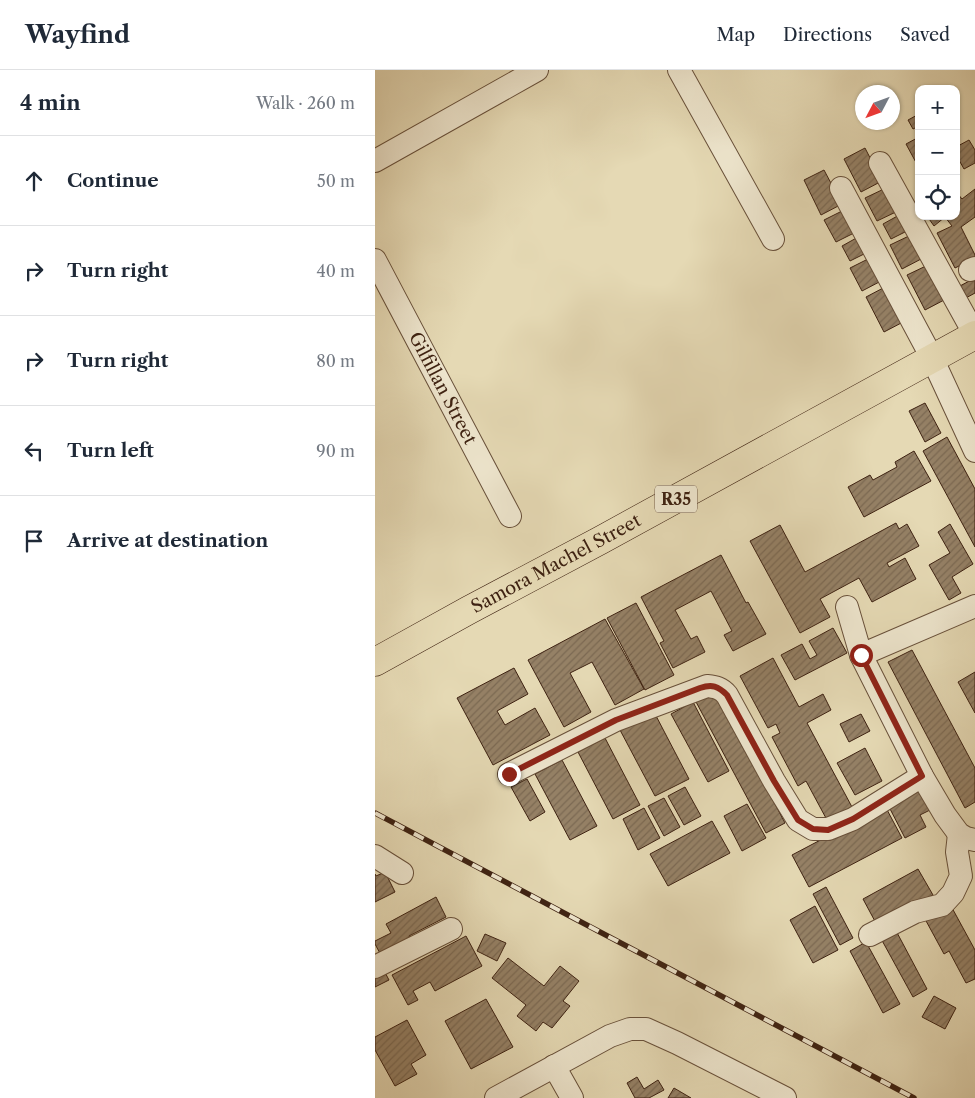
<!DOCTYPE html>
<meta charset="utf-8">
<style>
:root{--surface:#fff;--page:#f2f2f3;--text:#1f2937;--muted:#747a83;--line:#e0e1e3}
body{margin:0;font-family:"Libre Caslon Text",serif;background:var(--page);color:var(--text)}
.controls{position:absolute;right:15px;top:15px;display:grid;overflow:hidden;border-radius:10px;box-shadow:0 1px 4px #0004}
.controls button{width:45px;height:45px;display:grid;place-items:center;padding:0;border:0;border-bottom:1px solid var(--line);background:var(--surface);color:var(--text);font:25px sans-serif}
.compass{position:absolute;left:480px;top:15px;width:45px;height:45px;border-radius:50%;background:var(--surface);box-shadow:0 1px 4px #0004;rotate:229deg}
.stop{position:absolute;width:15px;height:15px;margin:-11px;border:4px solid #8f2418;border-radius:50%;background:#fff}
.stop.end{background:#8f2418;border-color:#fff;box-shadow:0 1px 5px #0008}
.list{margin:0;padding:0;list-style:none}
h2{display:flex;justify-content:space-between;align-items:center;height:65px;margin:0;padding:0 20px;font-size:21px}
h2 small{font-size:16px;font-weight:400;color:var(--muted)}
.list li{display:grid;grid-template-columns:32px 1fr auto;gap:15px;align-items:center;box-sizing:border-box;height:90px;padding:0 20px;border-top:1px solid var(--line)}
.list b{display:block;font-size:19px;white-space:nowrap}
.list em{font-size:16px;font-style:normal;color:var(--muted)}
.icon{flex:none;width:28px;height:28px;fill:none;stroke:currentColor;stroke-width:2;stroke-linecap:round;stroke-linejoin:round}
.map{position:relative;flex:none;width:600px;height:1028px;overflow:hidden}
header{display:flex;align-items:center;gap:30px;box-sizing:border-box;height:70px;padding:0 25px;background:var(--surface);border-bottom:1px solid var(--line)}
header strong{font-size:24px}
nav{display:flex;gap:28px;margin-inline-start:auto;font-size:18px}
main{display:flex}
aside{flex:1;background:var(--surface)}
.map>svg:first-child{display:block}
.building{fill:url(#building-hatch);stroke:#3e2212}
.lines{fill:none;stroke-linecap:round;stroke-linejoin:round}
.minor-casing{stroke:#68503a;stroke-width:24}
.major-casing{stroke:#3e2212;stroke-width:29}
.minor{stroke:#eee6ce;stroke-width:22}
.major{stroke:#e5d9b4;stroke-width:28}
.rail-casing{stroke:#3e2212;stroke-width:5.5}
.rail{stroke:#eee6ce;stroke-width:4;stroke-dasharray:11;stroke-linecap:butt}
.route{stroke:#8f2418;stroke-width:6}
.labels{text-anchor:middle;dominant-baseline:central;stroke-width:4;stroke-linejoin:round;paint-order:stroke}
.shield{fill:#eee6ce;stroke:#735d4a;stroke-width:1}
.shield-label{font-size:16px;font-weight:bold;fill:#3e2212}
.street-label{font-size:18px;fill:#3e2212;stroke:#eee6ce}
</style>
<header>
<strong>Wayfind</strong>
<nav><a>Map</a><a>Directions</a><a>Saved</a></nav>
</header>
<main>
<aside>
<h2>4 min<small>Walk · 260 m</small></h2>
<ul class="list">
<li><svg class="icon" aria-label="ahead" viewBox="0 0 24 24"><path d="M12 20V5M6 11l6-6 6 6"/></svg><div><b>Continue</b></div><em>50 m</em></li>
<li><svg class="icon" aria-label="right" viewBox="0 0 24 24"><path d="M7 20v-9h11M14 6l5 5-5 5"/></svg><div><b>Turn right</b></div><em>40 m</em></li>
<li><svg class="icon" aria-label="right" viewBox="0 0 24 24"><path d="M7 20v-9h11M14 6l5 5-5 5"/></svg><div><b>Turn right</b></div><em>80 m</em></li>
<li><svg class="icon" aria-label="left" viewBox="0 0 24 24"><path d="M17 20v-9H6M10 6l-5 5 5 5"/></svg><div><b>Turn left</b></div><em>90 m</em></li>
<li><svg class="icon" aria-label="arrive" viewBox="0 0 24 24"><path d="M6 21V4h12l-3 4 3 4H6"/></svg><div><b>Arrive at destination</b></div></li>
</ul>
</aside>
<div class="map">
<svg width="600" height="1028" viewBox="0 0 600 1028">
<defs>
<pattern id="building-hatch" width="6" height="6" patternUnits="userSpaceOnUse" patternTransform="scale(1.25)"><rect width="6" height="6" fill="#958166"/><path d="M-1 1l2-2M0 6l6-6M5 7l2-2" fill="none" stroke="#7b6953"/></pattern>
</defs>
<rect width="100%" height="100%" fill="#e5d9b4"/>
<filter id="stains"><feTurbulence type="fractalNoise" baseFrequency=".004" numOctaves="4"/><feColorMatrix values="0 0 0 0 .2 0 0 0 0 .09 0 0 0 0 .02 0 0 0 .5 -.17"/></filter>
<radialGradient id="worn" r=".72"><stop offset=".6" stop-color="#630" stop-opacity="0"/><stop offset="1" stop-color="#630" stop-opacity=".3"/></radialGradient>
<path class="building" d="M544,44V56L538,59L533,50Z
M544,67V98L531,74Z
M594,70L600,80V93L589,99L584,90L581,91V77Z
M490,78L507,111L486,122L469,89Z
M449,100L467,134L446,145L429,110Z
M511,118L523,141L502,151L490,128Z
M600,119V147L586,157L600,185V188L580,198L562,163L577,156L570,147L559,156L552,146H581V124L582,123L587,129Z
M471,139L483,161L461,172L449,150Z
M526,144L534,160L516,169L508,154Z
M536,165L548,188L527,199L515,175Z
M485,166L493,182L475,191L467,176Z
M497,187L508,210L487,221L475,198Z
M553,195L571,229L550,240L532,205Z
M600,208V223L589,229L583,217Z
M512,216L530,251L509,262L491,227Z
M550,333L566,363L550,372L534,341Z
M572,367L600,419V477L548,381Z
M539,381L556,411L489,447L473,417L495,405L498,410L522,397L520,392Z
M521,453L524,459L532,454L544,476L512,493L514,497L530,488L541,509L497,532L484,508L445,529L455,547L425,563L375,471L405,455L430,502Z
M575,454L598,494L577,507L586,523L574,530L554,495L575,483L563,462Z
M346,485L371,533L373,532L391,564L358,581L349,565L357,561L336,521L300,540L316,569L322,566L330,582L298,598L285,573L289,571L266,527Z
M261,533L299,605L270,620L232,548Z
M230,549L269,619L240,635L217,592L195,603L216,642L189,657L153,590Z
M458,558L472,583L420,610L406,585L427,574L435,589L442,585L434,571Z
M537,580L600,698V732L590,738L513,592Z
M398,588L424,637L448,624L456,640L432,653L477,737L452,750L431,711L423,716L397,667L405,663L401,654L393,658L365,606Z
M139,598L153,624L122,641L130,655L160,638L175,665L118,695L82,628Z
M600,602V643L583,612Z
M340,620L410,753L391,763L320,630Z
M318,632L354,701L333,712L296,644Z
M279,642L314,709L280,726L245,660Z
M486,644L495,661L474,672L465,654Z
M230,668L265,735L238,749L203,682Z
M490,678L507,711L480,725L462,693Z
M187,690L222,756L195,770L160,704Z
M152,709L170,742L155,751L136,717Z
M310,717L326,746L309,755L293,726Z
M543,717L555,740L545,745L551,757L530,768L512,733Z
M289,728L305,757L289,766L273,736Z
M372,734L391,768L367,781L349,746Z
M510,736L527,768L434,817L417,785Z
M269,738L285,768L263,780L248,749Z
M337,751L355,783L293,816L275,784Z
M543,799L558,825L502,855L488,829Z
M10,802L20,822L0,832V804L1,806Z
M451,817L478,868L465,875L438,824Z
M61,827L71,847L34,866L37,871L7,887L0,874V871L16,863L11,854Z
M440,836L463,880L438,893L415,850Z
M576,836L600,880V909L591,913L574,881L569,884L550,849Z
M519,857L552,919L538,927L504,865Z
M110,864L131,873L122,891L102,881Z
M91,866L107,896L60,921L55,912L38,921L43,930L33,935L17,905Z
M491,872L525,934L508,943L475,881Z
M133,888L169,916L185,896L204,911L188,931L195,936L177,958L168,952L161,961L142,946L151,935L117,908Z
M6,895L14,910L0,917V898Z
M559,926L581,938L570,959L547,947Z
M111,929L138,977L96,999L70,951Z
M32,950L51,985L36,994L42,1004L20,1016L0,980V967Z
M262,1007L269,1019L283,1010L289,1020L274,1028H260L252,1013Z
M299,1018L316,1028H293Z"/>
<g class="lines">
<defs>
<g id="minor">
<path d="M304,0L398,169"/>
<path d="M0,91L162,0"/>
<path d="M505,93L600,265"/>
<path d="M466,118L557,288L600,381"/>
<path id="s1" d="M0,190L135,446"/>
<path d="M595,200L600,198"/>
<path d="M472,537L486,585L547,706L570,745L584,764L591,768L600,770"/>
<path d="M486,585L600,536"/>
<path d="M134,704L241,650L332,616C341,617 346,618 352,625L399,711L423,750L438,759H453L478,749L547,706"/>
<path d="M0,786L27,803"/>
<path d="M495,865L540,842L567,835L578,823L586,806L582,782L584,764"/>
<path d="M0,897L76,859"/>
<path d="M179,996L197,1028"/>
<path d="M121,1028L235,966L255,959H271L302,973L410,1028"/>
</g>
<g id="major">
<path id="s2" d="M0,592L94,540L226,470L600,265"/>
</g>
</defs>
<use href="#minor" class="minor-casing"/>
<use href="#major" class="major-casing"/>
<use href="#minor" class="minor"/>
<use href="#major" class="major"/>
<defs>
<path id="rail" d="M0,743L539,1028"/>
</defs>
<use href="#rail" class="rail-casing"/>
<use href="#rail" class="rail"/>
</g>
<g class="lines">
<path class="route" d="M134,704L241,650L325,618C337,614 343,616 352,625L399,711L423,750L438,759L453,760L478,749L547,706L486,585"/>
</g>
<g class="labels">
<rect class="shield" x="280" y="415.5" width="42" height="27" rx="4"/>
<g class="shield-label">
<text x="301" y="429">R35</text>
</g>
<g class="street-label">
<text stroke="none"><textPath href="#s1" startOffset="145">Gilfillan Street</textPath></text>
<text stroke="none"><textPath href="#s2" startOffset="206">Samora Machel Street</textPath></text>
</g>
</g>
<rect width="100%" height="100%" filter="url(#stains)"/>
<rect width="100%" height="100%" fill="url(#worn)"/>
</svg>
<div class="controls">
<button>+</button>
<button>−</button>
<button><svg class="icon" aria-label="locate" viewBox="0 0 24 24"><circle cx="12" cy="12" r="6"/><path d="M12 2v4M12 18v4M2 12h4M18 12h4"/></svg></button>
</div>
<svg class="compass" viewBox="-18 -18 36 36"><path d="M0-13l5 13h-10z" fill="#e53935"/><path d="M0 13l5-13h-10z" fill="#747a83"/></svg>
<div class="stop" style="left:486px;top:585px"></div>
<div class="stop end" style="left:134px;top:704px"></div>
</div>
</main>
